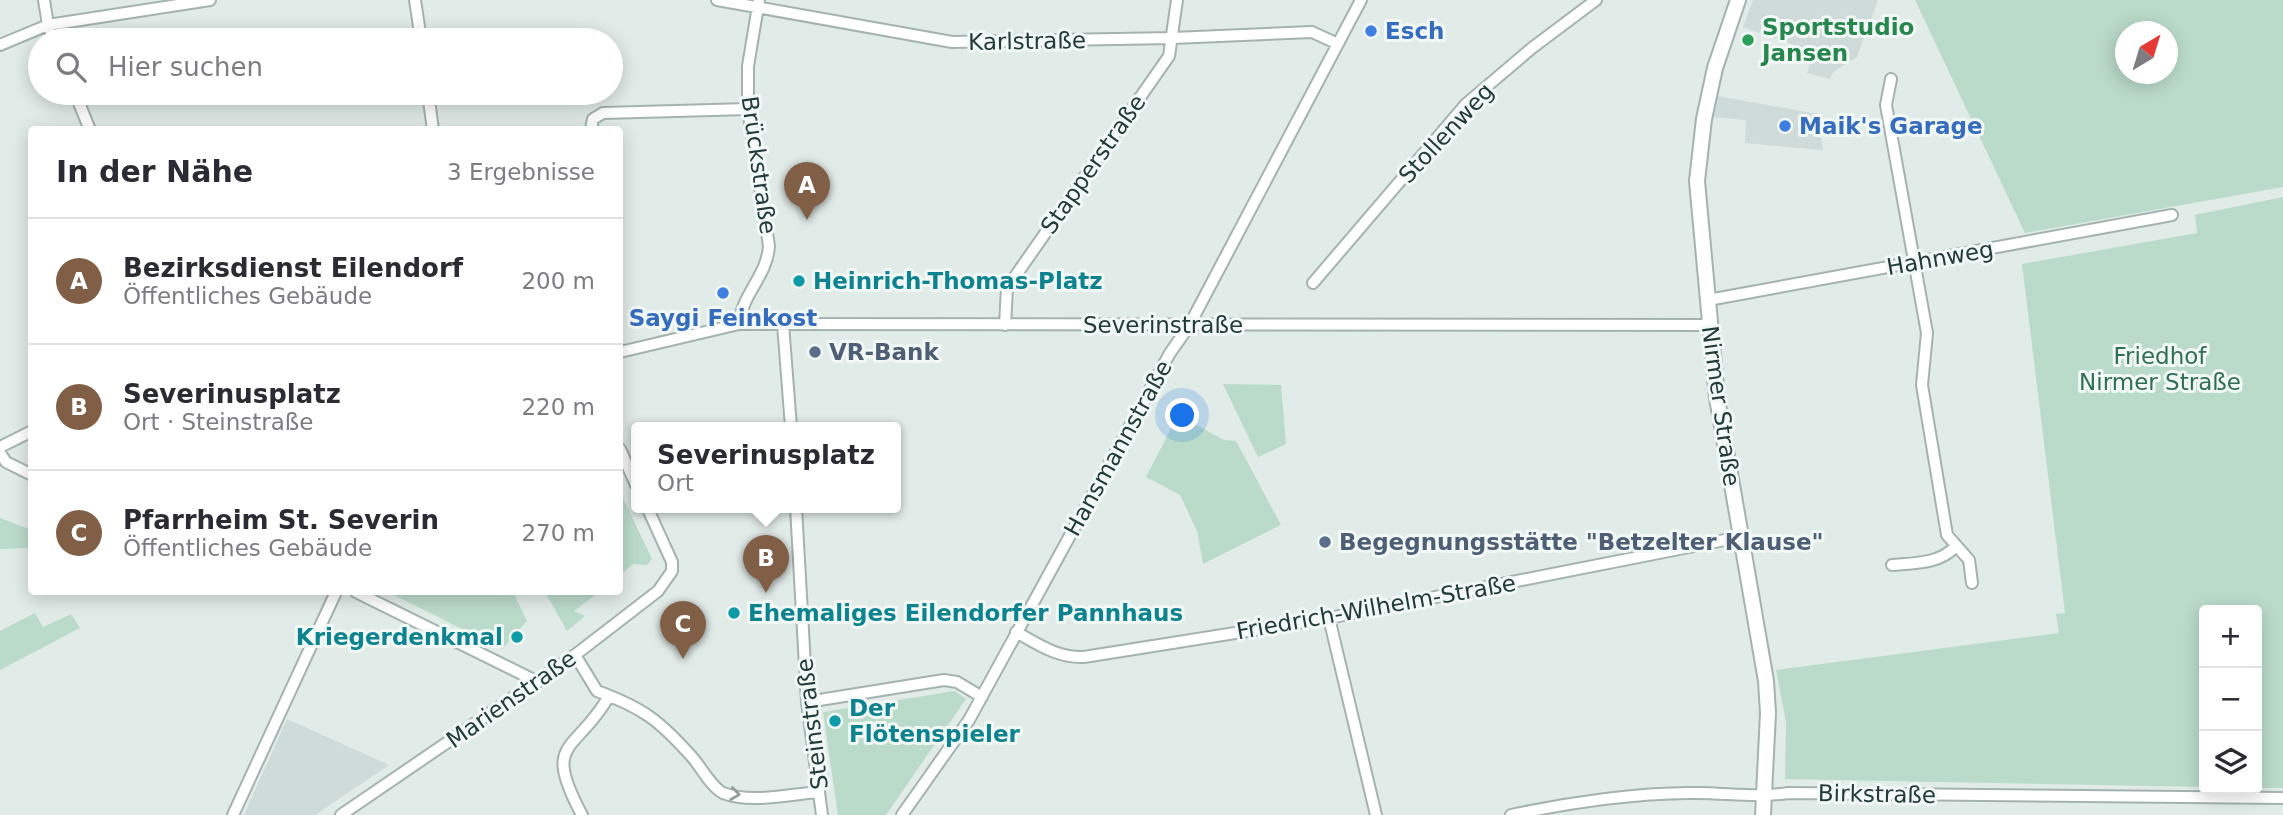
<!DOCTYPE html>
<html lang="de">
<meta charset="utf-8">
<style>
:root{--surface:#fff;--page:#f2f2f3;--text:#2b2b33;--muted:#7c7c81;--line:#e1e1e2;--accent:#815f47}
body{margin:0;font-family:"DejaVu Sans",sans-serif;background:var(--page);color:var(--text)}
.controls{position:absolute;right:21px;bottom:21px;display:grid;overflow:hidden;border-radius:7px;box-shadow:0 4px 18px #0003}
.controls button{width:63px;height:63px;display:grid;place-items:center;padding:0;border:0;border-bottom:2px solid var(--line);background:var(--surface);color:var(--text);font:35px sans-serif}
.compass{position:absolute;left:2115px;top:21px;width:63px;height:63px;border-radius:50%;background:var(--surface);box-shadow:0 4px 18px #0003;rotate:38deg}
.you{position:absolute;left:1183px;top:416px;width:24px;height:24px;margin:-18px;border:5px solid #fff;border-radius:50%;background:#1a73e8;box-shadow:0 0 0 10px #1a73e833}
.badge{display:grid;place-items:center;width:46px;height:46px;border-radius:50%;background:var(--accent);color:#fff;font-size:23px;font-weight:700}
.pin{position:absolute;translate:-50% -58px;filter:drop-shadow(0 2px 4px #0008)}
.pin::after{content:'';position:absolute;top:37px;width:24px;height:21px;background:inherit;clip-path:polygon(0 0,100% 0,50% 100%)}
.popup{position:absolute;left:631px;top:422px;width:270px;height:91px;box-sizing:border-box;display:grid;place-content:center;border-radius:7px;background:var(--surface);filter:drop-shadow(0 2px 5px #0005);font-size:23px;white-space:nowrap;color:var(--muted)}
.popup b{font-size:26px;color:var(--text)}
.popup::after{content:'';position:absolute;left:50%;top:100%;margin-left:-14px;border:14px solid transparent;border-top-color:var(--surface)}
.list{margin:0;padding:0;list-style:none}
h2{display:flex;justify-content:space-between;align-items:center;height:91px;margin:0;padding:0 28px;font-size:30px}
h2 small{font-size:23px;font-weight:400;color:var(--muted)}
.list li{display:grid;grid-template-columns:46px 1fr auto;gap:21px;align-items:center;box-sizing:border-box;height:126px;padding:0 28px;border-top:2px solid var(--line)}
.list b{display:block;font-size:26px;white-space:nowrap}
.list p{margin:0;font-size:23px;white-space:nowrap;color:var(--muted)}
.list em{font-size:23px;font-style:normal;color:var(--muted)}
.icon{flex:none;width:38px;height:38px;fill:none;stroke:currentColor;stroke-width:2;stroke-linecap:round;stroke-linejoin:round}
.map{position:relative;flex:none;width:2283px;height:815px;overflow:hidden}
.search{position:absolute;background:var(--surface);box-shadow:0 4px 18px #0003;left:28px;top:28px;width:595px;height:77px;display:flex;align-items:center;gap:18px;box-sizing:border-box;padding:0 24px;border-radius:38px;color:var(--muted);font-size:26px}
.panel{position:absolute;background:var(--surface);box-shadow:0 4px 18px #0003;left:28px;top:126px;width:595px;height:469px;border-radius:7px}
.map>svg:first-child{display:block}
.built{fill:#cfdbd8}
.green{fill:#bbdbca;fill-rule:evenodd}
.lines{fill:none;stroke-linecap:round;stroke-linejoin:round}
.minor-casing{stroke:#a4b3b0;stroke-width:14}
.tertiary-casing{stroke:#a4b3b0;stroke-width:18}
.minor{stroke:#fff;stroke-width:10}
.tertiary{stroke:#fff;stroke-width:14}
.oneway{stroke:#909d9c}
.shop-dot{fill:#3f7fe0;stroke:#f1f8f6;stroke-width:2.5}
.leisure-dot{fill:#2e9e5b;stroke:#f1f8f6;stroke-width:2.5}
.culture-dot{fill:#0f9aa8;stroke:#f1f8f6;stroke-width:2.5}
.service-dot{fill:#5c6f8a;stroke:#f1f8f6;stroke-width:2.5}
.labels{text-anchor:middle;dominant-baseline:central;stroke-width:6;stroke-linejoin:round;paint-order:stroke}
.leisure-label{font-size:23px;font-weight:bold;fill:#27864d;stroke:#f1f8f6;text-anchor:start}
.shop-label{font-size:23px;font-weight:bold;fill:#366cbe;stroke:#f1f8f6;text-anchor:start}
.street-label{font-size:23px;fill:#223b39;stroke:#f1f8f6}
.culture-label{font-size:23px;font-weight:bold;fill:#0d838f;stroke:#f1f8f6;text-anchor:start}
.service-label{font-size:23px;font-weight:bold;fill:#4e5e75;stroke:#f1f8f6;text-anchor:start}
.park-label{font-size:23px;fill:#2f6f55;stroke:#f1f8f6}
</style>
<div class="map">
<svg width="2283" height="815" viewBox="0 0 2283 815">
<rect width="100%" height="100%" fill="#e1ebe8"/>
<path class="built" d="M1753,0H1878L1857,57L1833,72L1830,79L1807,73L1814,52L1743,27Z
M1717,96L1818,114L1823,150L1745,143L1746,120L1713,117Z
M287,719L389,765L315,815H244Z"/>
<path class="green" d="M1915,0H2283V187L2025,233ZM2126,32H2168V74H2126Z
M2283,197V788H2257V610H2204V787L1785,779L1786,722L1776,670L2059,633L2056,614L2065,613L2022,264L2197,233L2195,215Z
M1223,384L1281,385L1286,444L1258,457Z
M1178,415L1224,440L1236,441L1281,525L1203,564L1197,531L1180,495L1146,477Z
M620,492L652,559L647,565L633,564L620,575Z
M0,518L31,530V548L0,549Z
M388,592H513L527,621L502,649Z
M545,592H599L574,611L585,616L567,631Z
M35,613L43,627L71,614L80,628L0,670V631Z
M955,691L966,699L886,815H838L823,712Z"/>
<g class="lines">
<defs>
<path id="minor" d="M44,0L48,25L54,40
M415,0L421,40
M717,0L952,42L1173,38L1312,32L1338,44
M0,45L48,25L210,0
M1891,79L1886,105L1927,333L1922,385L1947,535L1969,560L1972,583
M75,93L90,130
M428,93L433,130
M591,130L593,119L603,113L748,109
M1313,283L1466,104L1532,48L1596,0
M1708,300L2172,215
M739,324C742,294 767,276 769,246L748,109V66L759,0
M783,324L791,427
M1005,325L1007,288L1169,56L1177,0
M620,352L739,324L1710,325
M0,447L32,431
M620,449L636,485
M0,453L6,462L32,475
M796,507L807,702L822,815
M1892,565C1915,563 1940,564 1956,546
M356,592L538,682
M1329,618L1376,815
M1016,632C1039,645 1058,658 1084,657L1329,618L1740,537
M575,655L597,691C643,708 659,720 692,757C701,767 711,787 723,793C751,804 791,794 819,792
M807,702L944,680L957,682L982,697
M233,815L336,592
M341,815L575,655L658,591L672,571V562L647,507
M582,815C541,739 576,754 609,696
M902,815L969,720L1170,353L1189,326L1361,0
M1511,815C1566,803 1641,792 1697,793C1728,793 1757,798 1788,793L2283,798"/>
<path id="tertiary" d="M1738,0L1715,68L1704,119L1697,181L1717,398L1766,681L1768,713L1763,815"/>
</defs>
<use href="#minor" class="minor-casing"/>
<use href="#tertiary" class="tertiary-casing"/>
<use href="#minor" class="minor"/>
<use href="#tertiary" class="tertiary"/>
</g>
<defs><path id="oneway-chevron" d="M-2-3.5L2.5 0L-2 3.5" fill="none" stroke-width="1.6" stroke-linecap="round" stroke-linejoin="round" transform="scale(1.75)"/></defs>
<use class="oneway" href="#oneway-chevron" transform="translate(735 794) rotate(8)"/>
<g class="shop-dot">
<circle cx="1371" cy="31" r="7"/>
<circle cx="1785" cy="126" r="7"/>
<circle cx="723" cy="293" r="7"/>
</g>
<circle class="leisure-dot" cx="1748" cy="40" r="7"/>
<g class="culture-dot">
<circle cx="799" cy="281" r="7"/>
<circle cx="734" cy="613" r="7"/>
<circle cx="517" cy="637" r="7"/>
<circle cx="835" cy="721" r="7"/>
</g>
<g class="service-dot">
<circle cx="815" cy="352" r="7"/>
<circle cx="1325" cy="542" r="7"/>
</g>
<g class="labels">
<g class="leisure-label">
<text x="1762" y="27">Sportstudio<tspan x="1762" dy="26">Jansen</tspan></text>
</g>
<g class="shop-label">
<text x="1385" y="31">Esch</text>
<text x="1799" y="126">Maik's Garage</text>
<text x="723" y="318" text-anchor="middle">Saygi Feinkost</text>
</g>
<g class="street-label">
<text transform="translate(1027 41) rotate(-1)">Karlstraße</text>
<text transform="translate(1446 133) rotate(-47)">Stollenweg</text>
<text transform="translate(1093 164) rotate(-55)">Stapperstraße</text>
<text transform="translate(759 165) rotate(82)">Brückstraße</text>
<text transform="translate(1940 258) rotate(-10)">Hahnweg</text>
<text x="1163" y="325">Severinstraße</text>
<text transform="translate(1721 406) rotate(82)">Nirmer Straße</text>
<text transform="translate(1118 448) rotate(-61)">Hansmannstraße</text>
<text transform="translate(1376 607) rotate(-10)">Friedrich-Wilhelm-Straße</text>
<text transform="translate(511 699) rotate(-35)">Marienstraße</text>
<text transform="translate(812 724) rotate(-97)">Steinstraße</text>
<text transform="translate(1877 794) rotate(1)">Birkstraße</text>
</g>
<g class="culture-label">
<text x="813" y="281">Heinrich-Thomas-Platz</text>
<text x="748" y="613">Ehemaliges Eilendorfer Pannhaus</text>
<text x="503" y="637" text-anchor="end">Kriegerdenkmal</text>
<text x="849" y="708">Der<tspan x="849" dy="26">Flötenspieler</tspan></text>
</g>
<g class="service-label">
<text x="829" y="352">VR-Bank</text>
<text x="1339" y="542">Begegnungsstätte "Betzelter Klause"</text>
</g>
<g class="park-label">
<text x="2160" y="356">Friedhof<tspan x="2160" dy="26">Nirmer Straße</tspan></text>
</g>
</g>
</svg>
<div class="controls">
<button>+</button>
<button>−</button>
<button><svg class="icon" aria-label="layers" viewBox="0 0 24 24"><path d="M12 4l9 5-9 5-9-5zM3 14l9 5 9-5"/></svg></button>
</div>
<svg class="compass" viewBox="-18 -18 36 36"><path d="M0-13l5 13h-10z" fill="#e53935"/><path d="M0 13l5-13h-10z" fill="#7c7c81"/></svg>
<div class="you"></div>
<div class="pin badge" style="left:807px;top:220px">A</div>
<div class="pin badge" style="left:766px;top:593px">B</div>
<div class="popup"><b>Severinusplatz</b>Ort</div>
<div class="pin badge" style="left:683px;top:659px">C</div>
<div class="search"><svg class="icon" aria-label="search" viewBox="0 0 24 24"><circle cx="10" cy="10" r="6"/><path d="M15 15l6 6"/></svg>Hier suchen</div>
<section class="panel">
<h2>In der Nähe<small>3 Ergebnisse</small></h2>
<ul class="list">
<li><span class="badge">A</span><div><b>Bezirksdienst Eilendorf</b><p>Öffentliches Gebäude</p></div><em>200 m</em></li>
<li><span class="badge">B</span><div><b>Severinusplatz</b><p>Ort · Steinstraße</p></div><em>220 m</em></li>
<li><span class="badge">C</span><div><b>Pfarrheim St. Severin</b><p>Öffentliches Gebäude</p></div><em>270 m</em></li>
</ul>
</section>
</div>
